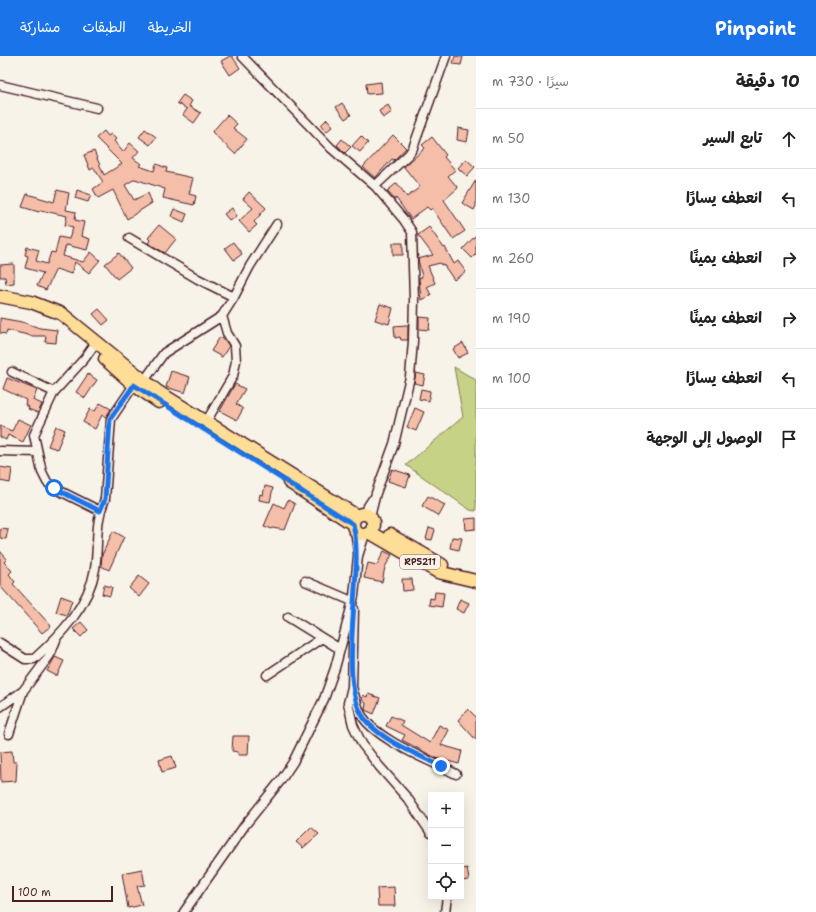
<!DOCTYPE html>
<html lang="ar">
<meta charset="utf-8">
<style>
:root{--surface:#fff;--page:#f6f6f6;--text:#222;--muted:#767676;--line:#e0e0e0;--accent:#1a73e8}
body{margin:0;font-family:"Shantell Sans","Playpen Sans Arabic",sans-serif;background:var(--page);color:var(--text);direction:rtl}
.controls{position:absolute;right:12px;bottom:12px;display:grid;overflow:hidden;border-radius:0px;box-shadow:0 4px 16px #0002}
.controls button{width:36px;height:36px;display:grid;place-items:center;padding:0;border:0;border-bottom:1px solid var(--line);background:var(--surface);color:var(--text);font:20px sans-serif}
.scale{position:absolute;left:12px;bottom:10px;width:101px;box-sizing:border-box;padding-left:4px;border:2px solid #4a1f2b;border-top:0;font-size:11px;line-height:14px;white-space:nowrap;color:#4a1f2b;-webkit-text-stroke:3px #f7f3e8;paint-order:stroke}
.stop{position:absolute;width:12px;height:12px;margin:-9px;border:3px solid #1a73e8;border-radius:50%;background:#fff}
.stop.end{background:#1a73e8;border-color:#fff;box-shadow:0 1px 4px #0008}
.list{margin:0;padding:0;list-style:none}
h2{display:flex;justify-content:space-between;align-items:center;height:52px;margin:0;padding:0 16px;font-size:17px}
h2 small{font-size:13px;font-weight:400;color:var(--muted)}
.list li{display:grid;grid-template-columns:26px 1fr auto;gap:12px;align-items:center;box-sizing:border-box;height:60px;padding:0 16px;border-top:1px solid var(--line)}
.list b{display:block;font-size:15px;white-space:nowrap}
.list em{font-size:13px;font-style:normal;color:var(--muted)}
.icon{flex:none;width:22px;height:22px;fill:none;stroke:currentColor;stroke-width:2;stroke-linecap:round;stroke-linejoin:round}
.map{position:relative;flex:none;width:476px;height:856px;overflow:hidden;direction:ltr}
header{display:flex;align-items:center;gap:24px;box-sizing:border-box;height:56px;padding:0 20px;background:var(--accent);color:#fff}
header strong{font-size:19px}
nav{display:flex;gap:22px;margin-inline-start:auto;font-size:14px}
main{display:flex}
aside{flex:1;background:var(--surface)}
.map>svg:first-child{display:block}
.green{fill:#c6d386;stroke:#887958}
.building{fill:#f5bea9;stroke:#4a1f2b}
.lines{fill:none;stroke-linecap:round;stroke-linejoin:round}
.street-casing{stroke:#4a1f2b;stroke-width:11}
.primary-casing{stroke:#4a1f2b;stroke-width:15}
.street{stroke:#f7f3e8;stroke-width:8}
.primary{stroke:#fedd96;stroke-width:12}
.route{stroke:#1a73e8;stroke-width:5}
.labels{text-anchor:middle;dominant-baseline:central;stroke-width:3;stroke-linejoin:round;paint-order:stroke}
.shield{fill:#f7f3e8;stroke:#7e5f64;stroke-width:1}
.shield-label{font-size:9px;font-weight:bold;fill:#4a1f2b}
</style>
<header>
<strong>Pinpoint</strong>
<nav><a>الخريطة</a><a>الطبقات</a><a>مشاركة</a></nav>
</header>
<main>
<aside>
<h2>10 دقيقة<small>سيرًا · 730 m</small></h2>
<ul class="list">
<li><svg class="icon" aria-label="ahead" viewBox="0 0 24 24"><path d="M12 20V5M6 11l6-6 6 6"/></svg><div><b>تابع السير</b></div><em>50 m</em></li>
<li><svg class="icon" aria-label="left" viewBox="0 0 24 24"><path d="M17 20v-9H6M10 6l-5 5 5 5"/></svg><div><b>انعطف يسارًا</b></div><em>130 m</em></li>
<li><svg class="icon" aria-label="right" viewBox="0 0 24 24"><path d="M7 20v-9h11M14 6l5 5-5 5"/></svg><div><b>انعطف يمينًا</b></div><em>260 m</em></li>
<li><svg class="icon" aria-label="right" viewBox="0 0 24 24"><path d="M7 20v-9h11M14 6l5 5-5 5"/></svg><div><b>انعطف يمينًا</b></div><em>190 m</em></li>
<li><svg class="icon" aria-label="left" viewBox="0 0 24 24"><path d="M17 20v-9H6M10 6l-5 5 5 5"/></svg><div><b>انعطف يسارًا</b></div><em>100 m</em></li>
<li><svg class="icon" aria-label="arrive" viewBox="0 0 24 24"><path d="M6 21V4h12l-3 4 3 4H6"/></svg><div><b>الوصول إلى الوجهة</b></div></li>
</ul>
</aside>
<div class="map">
<svg width="476" height="856" viewBox="0 0 476 856">
<rect width="100%" height="100%" fill="#f7f3e8"/>
<filter id="ink" filterUnits="userSpaceOnUse"><feTurbulence type="fractalNoise" baseFrequency=".025" numOctaves="2"/><feDisplacementMap in="SourceGraphic" scale="8" xChannelSelector="R" yChannelSelector="G"/><feConvolveMatrix kernelMatrix="1 2 1 2 8 2 1 2 1" color-interpolation-filters="sRGB"/></filter>
<g filter="url(#ink)">
<path class="green" d="M454,311L476,324V455L470,454L406,409L463,361Z"/>
<path class="building" d="M230,0H232L240,12L230,19L221,5Z
M455,0L463,1L461,9L453,8Z
M381,26L382,37L367,38L366,28Z
M183,39L192,45L189,50L201,57L194,67L183,59L187,53L177,47Z
M342,47L351,59L345,63L336,51Z
M388,49L392,56L383,62L379,55Z
M227,59L237,68L233,72L247,83L235,98L212,76Z
M327,63L333,70L326,76L321,69Z
M458,72L469,74L467,86L457,84Z
M145,73L156,81L150,89L139,81Z
M104,75L108,80L111,78L116,83L114,85L123,96L130,87L139,95L133,102L141,108L139,110L154,115L156,108L167,112L166,116L193,122L189,138L196,140L194,149L163,142L165,133L135,123L125,129L134,144L148,137L152,147L127,163L113,134L98,142L93,133L103,126L94,112L90,114L84,99L94,95L104,119L122,108L96,82Z
M393,79L406,92L394,104L392,103L375,122L363,111Z
M361,80L368,87L360,96L352,90Z
M432,81L446,99L444,101L455,114L448,120L458,132L444,144L465,175L453,183L432,152L430,154L427,151L411,163L396,142L395,144L387,135L397,127L407,141L420,131L404,111L425,92L422,89Z
M342,83L351,91L345,97L337,89Z
M466,103L475,111L467,120L458,112Z
M476,124V150L474,154L462,147Z
M57,134L69,137L66,154L76,156L75,164L84,166L81,180L90,183L87,194L66,189L63,200L83,206L91,196L100,204L89,217L75,206L71,218L56,213L46,234L37,230L43,217L25,212L28,200L25,199L27,191L39,194L36,205L47,208L51,196L55,197L59,181L69,183L73,171L65,169L67,160L40,154L39,156L22,151L27,138L54,146Z
M77,134L91,139L88,146L75,142Z
M249,136L266,152L254,166L257,169L249,176L239,165L253,152L243,143Z
M232,152L237,160L230,165L224,158Z
M174,153L187,158L184,166L171,160Z
M159,169L176,183L165,197L148,187L150,184L148,182Z
M429,171L444,192L445,191L454,208L458,205L466,216L454,224L443,208L441,209L440,207L428,210L435,227L427,231L431,239L421,244L419,222L422,221L418,203L433,199L418,179Z
M476,179V198L472,202L463,193Z
M233,186L242,198L234,204L225,192Z
M393,187H403V199H393Z
M119,197L131,212L117,223L105,208Z
M14,208V227L6,228L5,221H0V209Z
M380,248L393,252L389,268L375,264Z
M99,253L109,264L103,269L93,258Z
M419,261L430,262L429,274L419,273Z
M0,262L22,266L40,272L57,274L56,287L45,286L46,280H32L7,274L6,278L0,277Z
M406,269H408V284H401L400,281L395,282L394,270Z
M220,281L225,284L229,290L222,301L211,295Z
M463,287L468,297L458,302L453,293Z
M171,315L190,321L185,337L166,331Z
M416,317L425,319L423,329L414,327Z
M88,318L97,324L85,342L76,336Z
M7,322L37,334L33,344L42,348L38,357L28,353L29,351L25,349L26,344L3,333Z
M235,328L245,333L236,348L243,353L237,364L220,355Z
M421,333L430,335L429,345L419,343Z
M100,347L111,353L106,361L102,359L95,373L83,366L90,353L95,355Z
M415,352L424,356L416,375L407,371Z
M18,363L31,369L23,386L8,379L6,384L0,381V370L12,375Z
M56,370L65,374L57,393L48,390Z
M0,411L12,413L10,427L0,425Z
M392,413L410,419L406,431L388,425Z
M265,430L273,432L270,446L259,444L260,438L263,439Z
M428,440L445,449L439,460L422,450Z
M288,444L295,448L285,474L273,472L272,473L264,470L274,447L284,452Z
M476,462V473L466,474L465,463Z
M0,472L8,473L6,483L0,482Z
M429,472L435,474L432,484L426,483Z
M113,475L124,481L109,514L101,510L102,499Z
M452,481L462,482L459,494L450,492Z
M0,495L7,503L4,506L12,515L9,518L15,526L13,528L51,570L42,577L0,530Z
M384,495L392,499L385,511L382,526L364,522L368,507L377,509Z
M139,520L149,528L139,541L129,532Z
M402,523H412L413,534L403,535Z
M104,529L112,531L110,540L102,538Z
M435,536L444,537L442,551L429,549L430,542L434,543Z
M61,540L72,544L67,559L56,556Z
M460,543L469,547L464,557L456,553Z
M81,566L88,574L81,581L73,573Z
M55,601L64,605L57,620L47,615Z
M368,638L380,642L374,658L365,654L366,647L362,644L363,639L367,641Z
M468,653L476,661V684L458,664Z
M391,660L403,665L401,669L430,687L439,669L449,674L441,689L462,695L459,708L436,702L402,684L405,679L386,670Z
M233,680H249L248,699H238V696L232,695Z
M12,695L13,706H17L16,725L1,726L0,696Z
M172,700L176,712L162,716L159,704Z
M311,771L319,778L303,792L296,786Z
M467,812L469,824L461,825V813Z
M142,813L145,829L137,830L142,849L128,852L122,817Z
M394,831L395,850H378L377,832Z"/>
<g class="lines">
<defs>
<path id="street" d="M242,0L331,92L375,130L404,164L412,176L414,244L413,285L410,321L394,388L376,437L370,461
M0,29L97,52
M375,130L409,98L413,92L446,0
M129,182L198,223L234,241L222,260L164,297L144,325
M234,241L250,210L277,168
M12,316L54,336L85,302L92,292
M54,336L34,379L42,416L47,426L54,432L100,455
M206,366L233,320L236,305L235,290L227,277L222,260
M0,395L37,396
M363,458L372,444
M355,473L358,497
M305,525L352,545
M354,553L352,631L348,647L353,669L362,688L379,710L408,743L431,777
M288,561L340,593
M0,587L25,603H34C61,579 89,549 95,513C99,487 94,468 105,443L111,363L134,329
M267,619L322,582
M352,631C355,640 357,652 362,660C378,685 430,704 456,718
M0,651L23,635
M9,678L23,635L50,599L56,584
M184,856L245,769L281,724L293,706L324,643L335,612L345,575L354,540L358,500L365,478
M445,856L447,841"/>
<path id="primary" d="M0,240L31,246L62,258L157,335L357,460
M105,303L134,329L159,346
M289,426L353,468
M353 468a10 10 0 1 1 20 0a10 10 0 1 1-20 0Z
M369,476L438,516L476,525
M390,479L442,509"/>
</defs>
<use href="#street" class="street-casing"/>
<use href="#primary" class="primary-casing"/>
<use href="#street" class="street"/>
<use href="#primary" class="primary"/>
</g>
</g>
<g class="lines" filter="url(#ink)">
<path class="route" d="M54,432L100,455L105,443L110,363L134,329L353,468C366,519 333,631 368,667C387,687 417,698 441,710"/>
</g>
<g class="labels">
<rect class="shield" x="400" y="499" width="40" height="14" rx="3"/>
<g class="shield-label">
<text x="420" y="506">RP5211</text>
</g>
</g>
</svg>
<div class="controls">
<button>+</button>
<button>−</button>
<button><svg class="icon" aria-label="locate" viewBox="0 0 24 24"><circle cx="12" cy="12" r="6"/><path d="M12 2v4M12 18v4M2 12h4M18 12h4"/></svg></button>
</div>
<div class="scale">100 m</div>
<div class="stop" style="left:54px;top:432px"></div>
<div class="stop end" style="left:441px;top:710px"></div>
</div>
</main>
